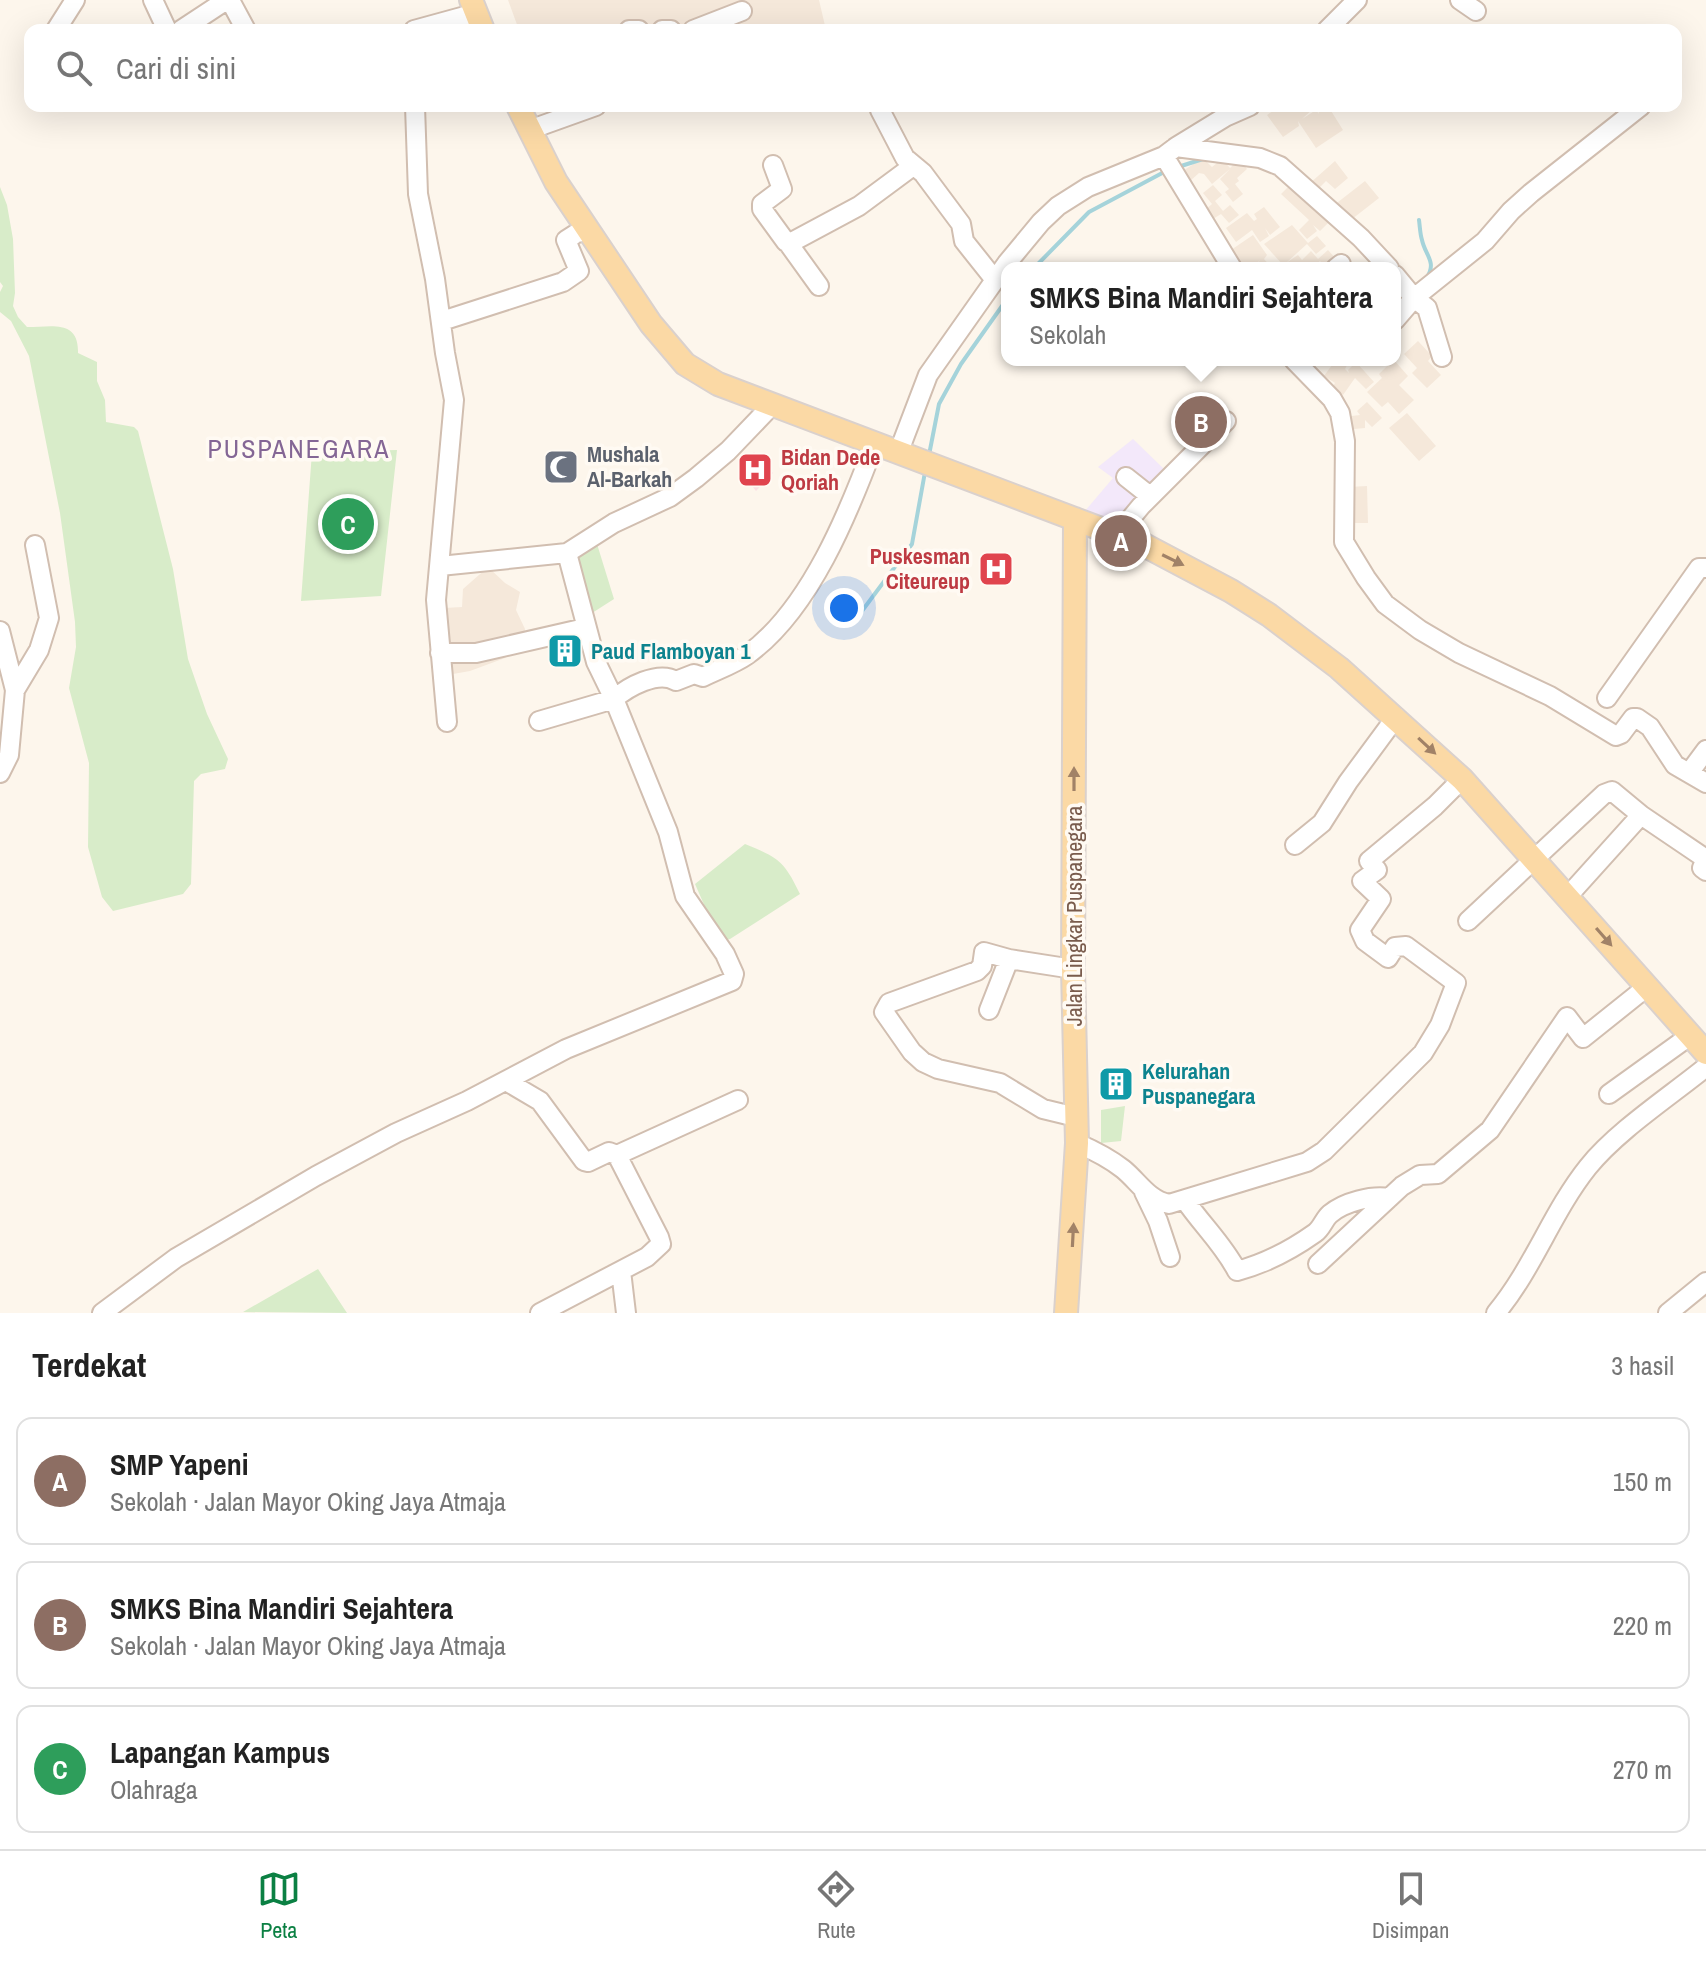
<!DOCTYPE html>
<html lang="id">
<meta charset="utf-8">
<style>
:root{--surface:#fff;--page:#f6f6f6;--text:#222;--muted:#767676;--line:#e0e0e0;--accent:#0b8043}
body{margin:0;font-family:"Archivo Narrow",sans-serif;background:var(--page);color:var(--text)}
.you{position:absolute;left:844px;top:608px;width:28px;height:28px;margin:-20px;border:6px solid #fff;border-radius:50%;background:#1a73e8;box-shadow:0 0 0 12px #1a73e833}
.badge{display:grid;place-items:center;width:52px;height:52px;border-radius:50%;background:var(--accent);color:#fff;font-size:26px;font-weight:700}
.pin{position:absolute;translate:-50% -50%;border:4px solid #fff;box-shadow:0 2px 8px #0006}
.popup{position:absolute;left:1001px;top:262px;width:400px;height:104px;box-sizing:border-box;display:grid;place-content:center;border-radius:16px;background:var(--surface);filter:drop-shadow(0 2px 6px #0005);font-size:26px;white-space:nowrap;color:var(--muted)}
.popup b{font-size:30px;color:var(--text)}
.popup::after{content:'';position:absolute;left:50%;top:100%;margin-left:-16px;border:16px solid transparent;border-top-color:var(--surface)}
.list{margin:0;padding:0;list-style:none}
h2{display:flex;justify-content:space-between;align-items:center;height:104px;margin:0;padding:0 32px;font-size:34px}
h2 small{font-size:26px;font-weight:400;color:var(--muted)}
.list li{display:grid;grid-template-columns:52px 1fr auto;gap:24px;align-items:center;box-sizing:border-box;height:128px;margin:0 16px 16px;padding:0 16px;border:2px solid var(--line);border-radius:16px}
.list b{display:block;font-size:30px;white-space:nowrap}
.list p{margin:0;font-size:26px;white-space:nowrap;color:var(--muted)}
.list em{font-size:26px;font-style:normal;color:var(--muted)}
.icon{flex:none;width:44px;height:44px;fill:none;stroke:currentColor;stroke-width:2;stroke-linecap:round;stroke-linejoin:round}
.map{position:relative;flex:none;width:1706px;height:1313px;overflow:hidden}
.search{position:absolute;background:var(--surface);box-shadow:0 8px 32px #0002;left:24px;right:24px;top:24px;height:88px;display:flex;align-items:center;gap:20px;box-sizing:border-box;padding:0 28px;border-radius:16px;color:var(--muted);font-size:30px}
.sheet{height:536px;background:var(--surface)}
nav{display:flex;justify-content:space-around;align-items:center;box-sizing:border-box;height:112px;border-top:2px solid var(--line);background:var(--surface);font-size:22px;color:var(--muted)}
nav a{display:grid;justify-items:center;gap:4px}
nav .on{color:var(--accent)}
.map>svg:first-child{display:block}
.residential{fill:#f5e8da}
.education{fill:#f3e8fa}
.medical{fill:#fbdfe3}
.green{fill:#d8ecc9}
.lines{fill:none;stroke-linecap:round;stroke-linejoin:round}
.stream{stroke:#a5d3da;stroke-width:4}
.minor-casing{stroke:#d1beb0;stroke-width:22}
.major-casing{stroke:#dad1cd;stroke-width:26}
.minor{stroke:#fff;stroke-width:18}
.major{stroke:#fbd9a5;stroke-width:22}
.oneway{fill:#a18267}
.labels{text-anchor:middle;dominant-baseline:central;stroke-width:7;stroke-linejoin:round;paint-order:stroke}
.worship-label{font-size:22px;font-weight:bold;fill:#5b616d;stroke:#fffaf3;text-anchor:start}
.health-label{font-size:22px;font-weight:bold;fill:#be3a42;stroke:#fffaf3;text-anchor:start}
.culture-label{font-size:22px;font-weight:bold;fill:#0d838f;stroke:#fffaf3;text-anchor:start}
.street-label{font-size:22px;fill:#7a5c4d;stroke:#fffaf3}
.quarter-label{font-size:26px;letter-spacing:2px;fill:#846695;stroke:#fffaf3}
</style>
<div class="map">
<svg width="1706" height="1313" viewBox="0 0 1706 1313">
<rect width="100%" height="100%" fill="#fdf6ec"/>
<path class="residential" d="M508,0H819L826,30H519Z
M1280,106H1316L1302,119L1316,110L1319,114L1318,110L1328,106L1343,130L1316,148L1298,121L1299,126L1283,137L1267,115Z
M1203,158L1212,167L1222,159L1230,168L1239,159L1247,169L1237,178L1239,181L1235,184L1243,194L1233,202L1225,192L1229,189L1220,179L1230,169L1212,184L1204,174L1199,173L1189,182L1181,172Z
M1335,161L1348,178L1335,189L1326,181L1315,192L1309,184Z
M1365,181L1379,198L1347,223L1333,206Z
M1213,185L1222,195L1215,201L1223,211L1230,205L1239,215L1229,223L1221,214L1213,219L1205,210L1212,204L1203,193Z
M1290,185L1329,222L1320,231L1313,225L1317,231L1307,239L1299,230L1309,220L1281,194Z
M1264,207L1280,227L1270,235L1265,228L1269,236L1260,242L1252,230L1236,242L1226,228L1247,213L1254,221L1257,219L1254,214Z
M1292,225L1308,243L1317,236L1326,246L1316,254L1307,244L1286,263L1298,255L1302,260L1311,251L1318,259L1328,250L1337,260L1326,268L1320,261L1312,268L1306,265L1301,268H1279L1283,265L1264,244Z
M1253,235L1267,255L1264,259L1272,268H1255L1260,260L1252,268H1244L1231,250Z
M1418,341L1432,356L1428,361L1441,375L1427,388L1412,373L1417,368L1404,354Z
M1335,360H1350L1345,369L1349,373L1348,370L1356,362L1374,382L1366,389L1355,378L1343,395L1332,388L1335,383L1324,376L1332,365L1334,366Z
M1383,360H1394L1408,376L1399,385L1414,400L1399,414L1388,402L1382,407L1367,392L1382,378L1379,374L1388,365Z
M1367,402L1382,418L1372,427L1365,420V428L1344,430L1343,417L1360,415L1357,411Z
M1407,413L1436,446L1419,461L1389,428Z
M1367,486L1368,523H1350L1349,487Z
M488,567L505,583L520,592L516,610L525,629L524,638L505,658L470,671L453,674L446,638L444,608L462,607L463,589Z"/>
<path class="education" d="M1133,439L1166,471L1114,527L1085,511L1113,478L1098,467Z"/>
<path class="medical" d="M754,452L773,473L756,491L738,468Z"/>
<path class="green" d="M0,187L7,205L13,239L15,293L13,306L18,317L27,327C52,327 79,319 78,353L97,362V381L105,400L106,422L134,427L138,431L173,569L188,659L207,714L228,759L225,769L201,774L194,781L191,884L183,894L113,911L102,897L88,847L89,763L69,688L76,647L75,622L60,513L29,356L11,321L0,312V292L3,286L0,282Z
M397,450L381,596L301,601L312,452Z
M597,544L614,599L589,615L572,557Z
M745,844C779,858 784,861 800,894L730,939L720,941L695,884Z
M1125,1106L1121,1141L1101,1143V1110Z
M318,1269L347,1313L243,1312Z"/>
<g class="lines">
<path class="stream" d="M1178,167L1203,159
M1419,220C1420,227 1420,234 1422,240C1425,255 1437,262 1427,277
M1034,268L1089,212L1166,171
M929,455L939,404L961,364L1007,299
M862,611L912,544L925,472"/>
<defs>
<path id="minor" d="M153,0L167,30
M1460,0L1476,11
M56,30L75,0
M181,30L225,1L232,4L246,30
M414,30L476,13
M629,30H639
M662,30H671
M693,30L742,11
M1327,30L1357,0
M415,106L418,194L435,279L445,353L454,400L436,600L447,722
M880,110L905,158L923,173L961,224L964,241L995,280
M529,130L596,106
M1176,147L1225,117L1250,106
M1164,156L1232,268
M773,165L782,189L762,204V209L786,242L790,243L859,206L913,166
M788,243L819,286
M1336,268L1341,264
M1395,275L1414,298L1427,308L1442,357
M1395,320L1414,298L1485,241L1511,211L1531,193L1641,106
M442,321L563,282L579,271L566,240L577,233L588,231
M1294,360L1332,399L1340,413L1345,441L1344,542L1366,578L1385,604L1420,630L1459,653L1550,696L1616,736L1621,734L1633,718H1637L1650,727L1675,765L1706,783
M899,451L928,375L1007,263L1041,222L1058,206L1088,187L1164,156L1176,147L1260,158L1280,166L1361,238L1389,268
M1126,477L1150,496
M1117,535L1141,506L1226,421
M440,566L567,553L614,523L670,497L696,478L728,451L773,404
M0,631L15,690
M440,653H476L585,628
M1607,698L1699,568H1706
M539,721L614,699C628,687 658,670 676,681L694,674L703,677C717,670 734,664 747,655C810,610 849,512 875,442
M0,773L9,755L15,690L39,650L49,618L35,545
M1689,773L1706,750
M1295,845L1322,823L1348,782L1396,717
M1568,896L1641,815
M1468,921L1604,794L1612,791L1641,815L1706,859L1702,868L1706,871
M1009,959L984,952L982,966L977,971L889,1003L884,1012L912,1052L923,1062L938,1069L1000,1083L1043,1109L1076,1117
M989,1010L1009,959L1073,969
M506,1081L540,1101L584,1161L588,1162L609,1152L617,1155L659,1237L661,1244L647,1257L540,1313
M1609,1094L1691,1035
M1077,1143C1093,1150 1109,1158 1123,1169C1138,1181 1148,1200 1169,1204L1307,1162L1324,1151L1423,1053L1440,1025L1456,983L1406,946L1395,947L1388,958L1365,941L1360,930L1381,899L1362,881L1377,870L1369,861L1435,806L1462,779
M617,1155L738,1100
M1144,1192L1158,1221L1170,1257
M1185,1200C1202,1225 1223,1244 1237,1271C1264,1264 1291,1250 1315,1233C1322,1228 1324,1219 1330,1214C1344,1202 1372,1195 1389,1198
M1318,1264L1402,1186L1420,1175L1438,1174L1490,1130L1567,1017L1583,1038L1648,986
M621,1271L626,1313
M102,1313L176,1258L316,1176L396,1133L467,1101L566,1049L732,981L734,974L725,954L685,896L668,832L614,699L596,662L567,553
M1496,1313C1533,1269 1552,1212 1588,1167C1617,1131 1669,1097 1706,1067
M1668,1313L1706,1282"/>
<path id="major" d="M471,0L483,30
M518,106L556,182L651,324L685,364L718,384L1146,546L1231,591L1269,615L1339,668L1462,779L1706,1053
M1066,1313L1077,1143L1073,969L1075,519"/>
</defs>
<use href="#minor" class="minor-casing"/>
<use href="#major" class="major-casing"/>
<use href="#minor" class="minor"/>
<use href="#major" class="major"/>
</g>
<defs><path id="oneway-solid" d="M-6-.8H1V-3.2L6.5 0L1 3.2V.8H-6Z" transform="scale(2)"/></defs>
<g class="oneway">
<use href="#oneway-solid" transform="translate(1173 560) rotate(26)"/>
<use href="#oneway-solid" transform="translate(1427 746) rotate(43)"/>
<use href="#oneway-solid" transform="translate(1074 779) rotate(-90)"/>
<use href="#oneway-solid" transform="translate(1604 937) rotate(49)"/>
<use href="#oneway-solid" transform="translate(1073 1235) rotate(-87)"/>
</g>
<defs>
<symbol id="mosque-square" viewBox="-11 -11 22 22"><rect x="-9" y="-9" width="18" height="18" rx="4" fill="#6b7280" stroke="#fffaf3"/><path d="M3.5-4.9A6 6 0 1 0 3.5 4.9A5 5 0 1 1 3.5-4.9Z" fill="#fff"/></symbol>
<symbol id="hospital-square" viewBox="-11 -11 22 22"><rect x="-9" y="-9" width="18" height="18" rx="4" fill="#e0444e" stroke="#fffaf3"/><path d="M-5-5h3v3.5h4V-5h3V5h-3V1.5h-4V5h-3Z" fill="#fff"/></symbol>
<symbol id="building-square" viewBox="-11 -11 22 22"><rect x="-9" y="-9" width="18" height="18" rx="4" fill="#0f9aa8" stroke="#fffaf3"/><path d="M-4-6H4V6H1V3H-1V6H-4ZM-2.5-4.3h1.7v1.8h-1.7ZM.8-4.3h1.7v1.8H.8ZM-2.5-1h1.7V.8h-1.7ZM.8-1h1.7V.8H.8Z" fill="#fff"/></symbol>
</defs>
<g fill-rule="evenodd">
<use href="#mosque-square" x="541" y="447" width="40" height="40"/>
<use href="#hospital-square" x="735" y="450" width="40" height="40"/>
<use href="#hospital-square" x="976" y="549" width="40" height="40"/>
<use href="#building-square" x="545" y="631" width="40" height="40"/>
<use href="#building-square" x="1096" y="1064" width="40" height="40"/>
</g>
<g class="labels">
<g class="worship-label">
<text x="587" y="454">Mushala<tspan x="587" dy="25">Al-Barkah</tspan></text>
</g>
<g class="health-label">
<text x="781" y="457">Bidan Dede<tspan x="781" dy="25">Qoriah</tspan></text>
<text x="970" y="556" text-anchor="end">Puskesman<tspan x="970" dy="25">Citeureup</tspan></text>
</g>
<g class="culture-label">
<text x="591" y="651">Paud Flamboyan 1</text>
<text x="1142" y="1071">Kelurahan<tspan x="1142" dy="25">Puspanegara</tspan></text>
</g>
<g class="street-label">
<text transform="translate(1074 916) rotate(-90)">Jalan Lingkar Puspanegara</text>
</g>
<g class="quarter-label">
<text x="299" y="448">PUSPANEGARA</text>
</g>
</g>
</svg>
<div class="you"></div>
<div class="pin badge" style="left:1121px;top:541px;background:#8d6e63">A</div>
<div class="pin badge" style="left:1201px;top:422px;background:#8d6e63">B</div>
<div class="popup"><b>SMKS Bina Mandiri Sejahtera</b>Sekolah</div>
<div class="pin badge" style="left:348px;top:524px;background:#2e9e5b">C</div>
<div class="search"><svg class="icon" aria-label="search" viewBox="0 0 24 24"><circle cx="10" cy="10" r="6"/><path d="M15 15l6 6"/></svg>Cari di sini</div>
</div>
<section class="sheet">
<h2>Terdekat<small>3 hasil</small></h2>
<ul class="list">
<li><span class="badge" style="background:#8d6e63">A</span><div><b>SMP Yapeni</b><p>Sekolah · Jalan Mayor Oking Jaya Atmaja</p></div><em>150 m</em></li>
<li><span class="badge" style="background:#8d6e63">B</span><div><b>SMKS Bina Mandiri Sejahtera</b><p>Sekolah · Jalan Mayor Oking Jaya Atmaja</p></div><em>220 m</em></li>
<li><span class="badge" style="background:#2e9e5b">C</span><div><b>Lapangan Kampus</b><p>Olahraga</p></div><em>270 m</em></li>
</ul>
</section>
<nav>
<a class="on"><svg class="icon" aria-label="map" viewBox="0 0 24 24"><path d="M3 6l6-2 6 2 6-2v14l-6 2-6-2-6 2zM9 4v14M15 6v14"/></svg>Peta</a>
<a><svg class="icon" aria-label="directions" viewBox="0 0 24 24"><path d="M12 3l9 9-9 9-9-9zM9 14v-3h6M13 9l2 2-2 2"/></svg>Rute</a>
<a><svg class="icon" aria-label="saved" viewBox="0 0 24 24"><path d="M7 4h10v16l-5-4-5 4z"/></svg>Disimpan</a>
</nav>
